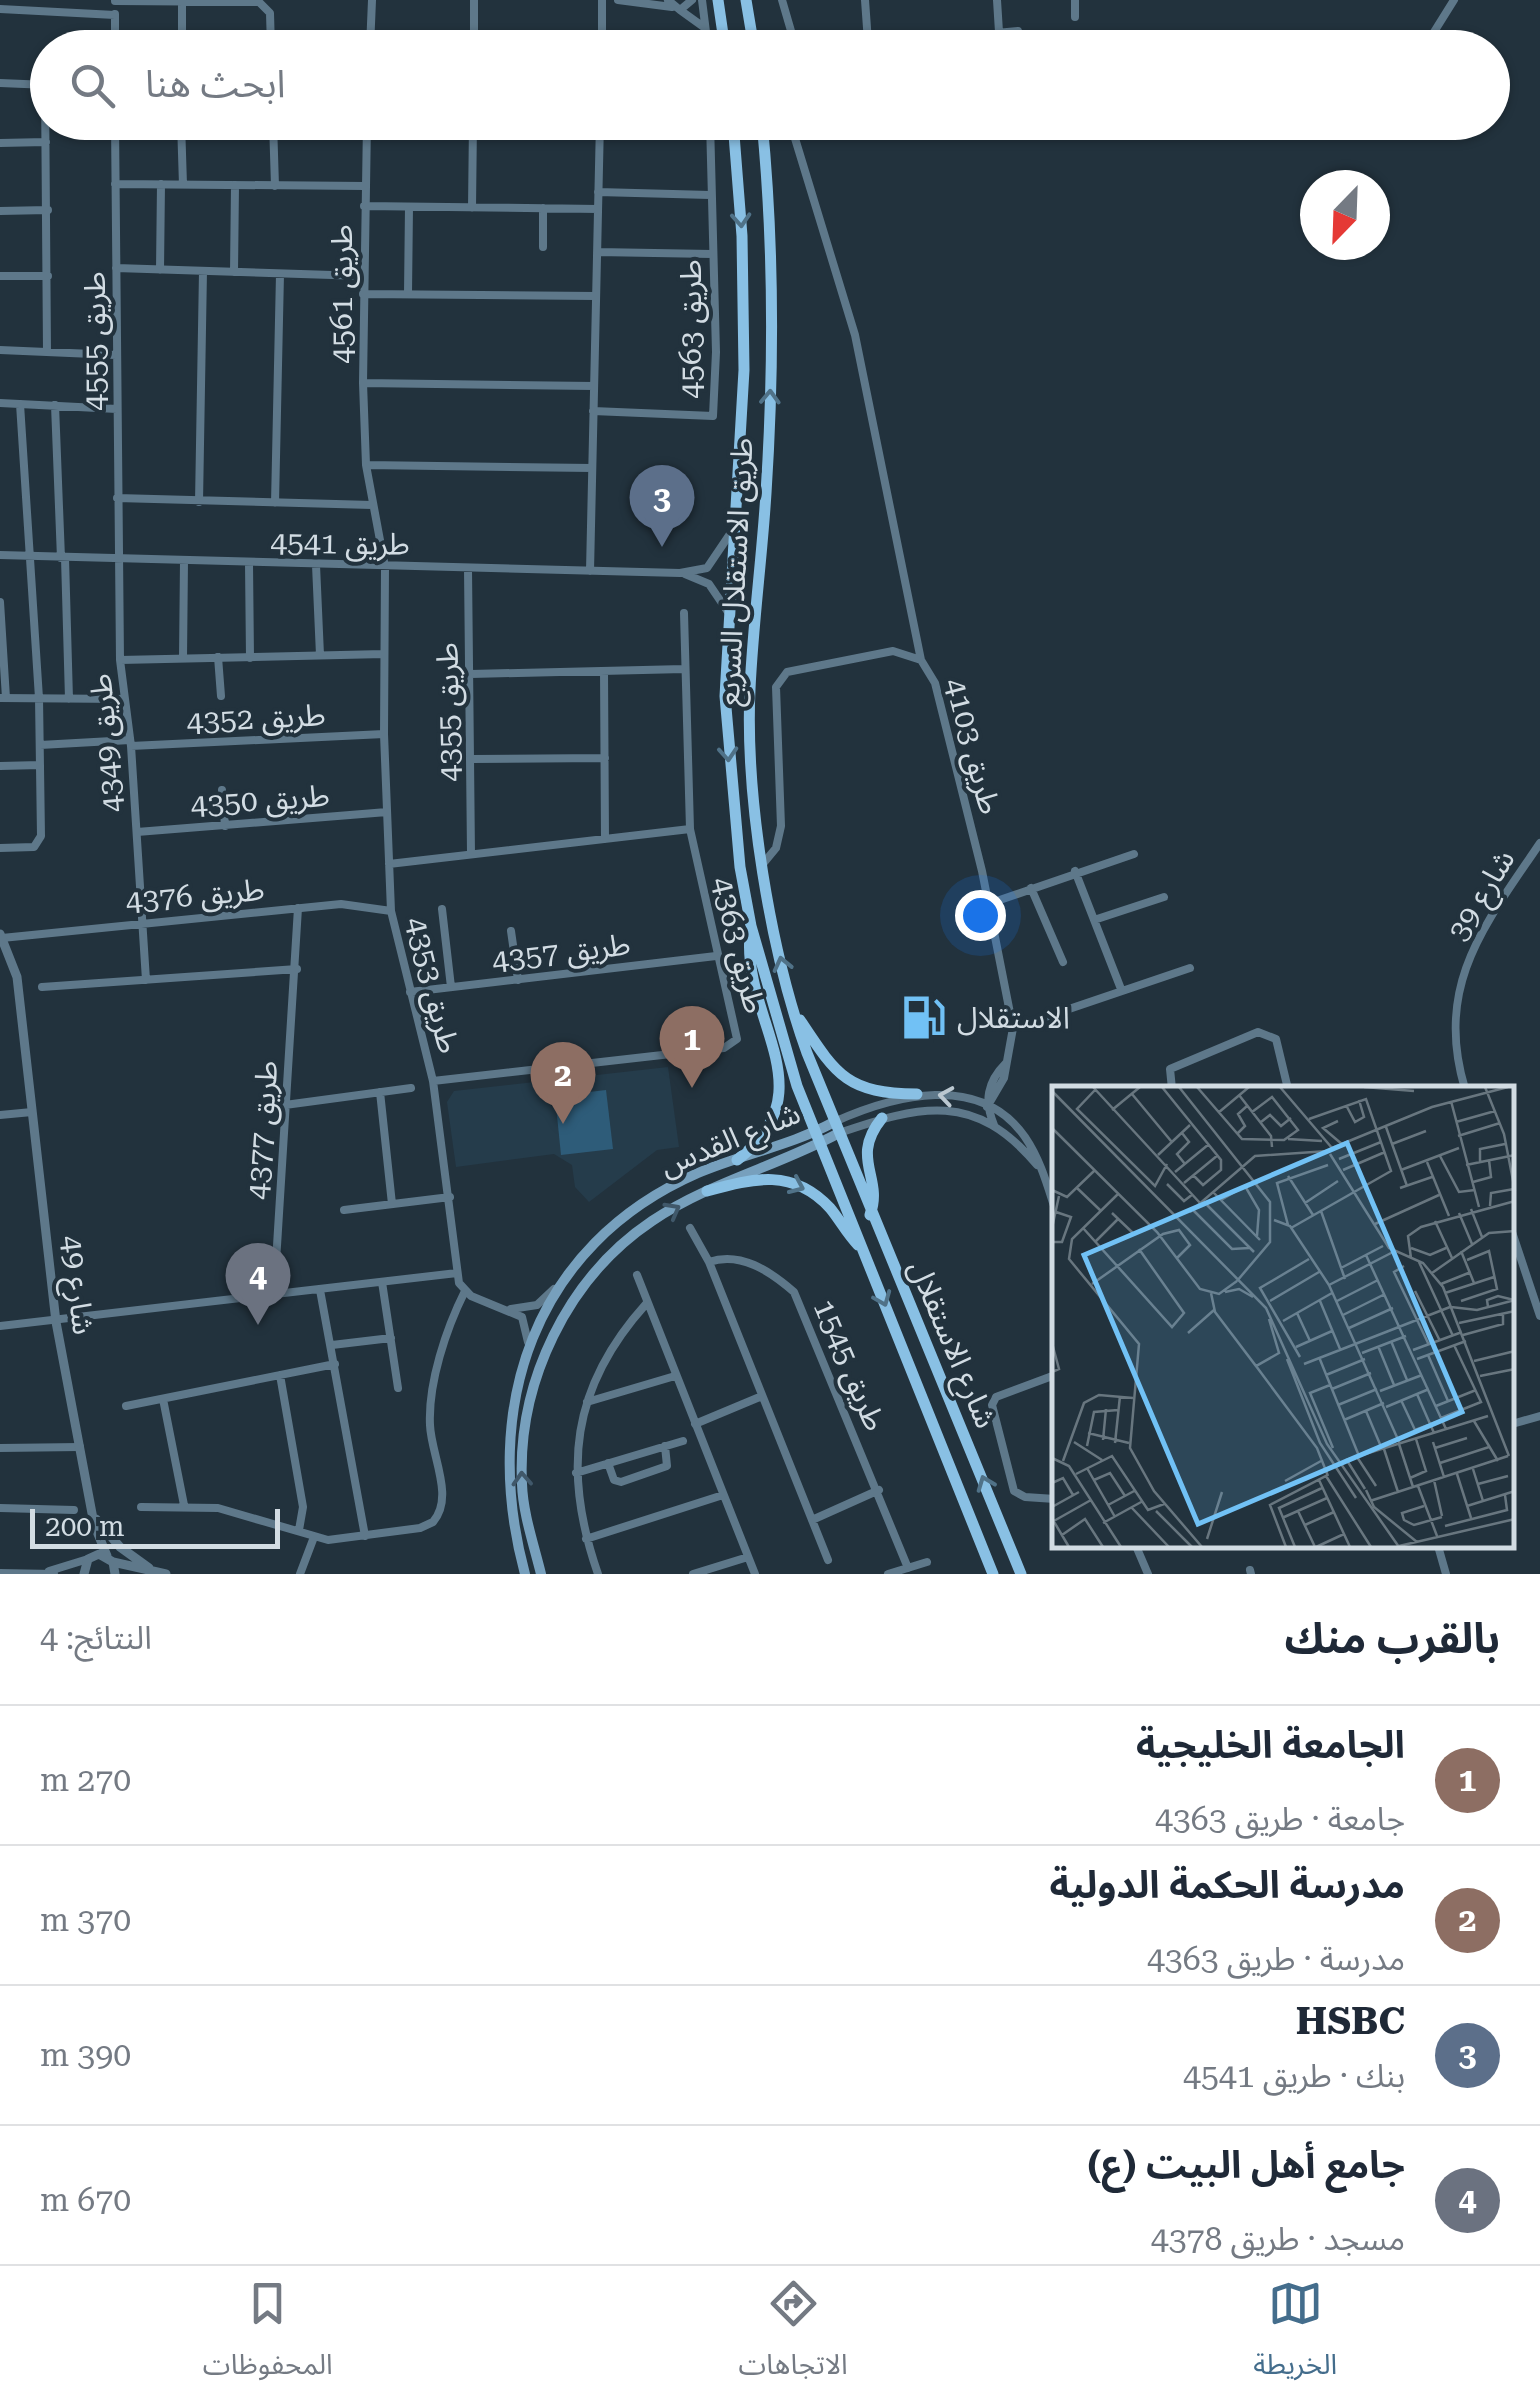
<!DOCTYPE html>
<html lang="ar">
<meta charset="utf-8">
<style>
:root{--surface:#fff;--page:#f2f2f3;--text:#1f2937;--muted:#747a83;--line:#e0e1e3;--accent:#446d8c}
body{margin:0;font-family:"Roboto Serif","Noto Sans Arabic",serif;background:var(--page);color:var(--text);direction:rtl}
.compass{position:absolute;left:1300px;top:170px;width:90px;height:90px;border-radius:50%;background:var(--surface);box-shadow:0 2px 8px #0004;rotate:203deg}
.scale{position:absolute;left:30px;bottom:25px;width:250px;box-sizing:border-box;padding-left:10px;border:5px solid #d2dce3;border-top:0;font-size:28px;line-height:35px;white-space:nowrap;color:#d2dce3;-webkit-text-stroke:8px #22323d;paint-order:stroke}
.you{position:absolute;left:980px;top:915px;width:35px;height:35px;margin:-25px;border:8px solid #fff;border-radius:50%;background:#1a73e8;box-shadow:0 0 0 15px #1a73e833}
.badge{display:grid;place-items:center;width:65px;height:65px;border-radius:50%;background:var(--accent);color:#fff;font-size:32px;font-weight:700}
.pin{position:absolute;translate:-50% -82px;filter:drop-shadow(0 2px 5px #0008)}
.pin::after{content:'';position:absolute;top:52px;width:35px;height:30px;background:inherit;clip-path:polygon(0 0,100% 0,50% 100%)}
.list{margin:0;padding:0;list-style:none}
h2{display:flex;justify-content:space-between;align-items:center;height:130px;margin:0;padding:0 40px;font-size:42px}
h2 small{font-size:32px;font-weight:400;color:var(--muted)}
.list li{display:grid;grid-template-columns:65px 1fr auto;gap:30px;align-items:center;box-sizing:border-box;height:140px;padding:0 40px;border-top:2px solid var(--line)}
.list b{display:block;font-size:38px;white-space:nowrap}
.list p{margin:0;font-size:32px;white-space:nowrap;color:var(--muted)}
.list em{font-size:32px;font-style:normal;color:var(--muted)}
.icon{flex:none;width:55px;height:55px;fill:none;stroke:currentColor;stroke-width:2;stroke-linecap:round;stroke-linejoin:round}
.map{position:relative;flex:none;width:1540px;height:1574px;overflow:hidden;direction:ltr}
.search{position:absolute;background:var(--surface);box-shadow:0 2px 8px #0004;left:30px;right:30px;top:30px;height:110px;display:flex;align-items:center;gap:25px;box-sizing:border-box;padding:0 35px;border-radius:55px;color:var(--muted);font-size:38px}
.sheet{height:690px;background:var(--surface)}
nav{display:flex;justify-content:space-around;align-items:center;box-sizing:border-box;height:140px;border-top:2px solid var(--line);background:var(--surface);font-size:28px;color:var(--muted)}
nav a{display:grid;justify-items:center;gap:5px}
nav .on{color:var(--accent)}
.map>svg:first-child{display:block}
.built{fill:#253c4b}
.green{fill:#2e5c79}
.lines{fill:none;stroke-linecap:round;stroke-linejoin:round}
.minor{stroke:#5e788a;stroke-width:8}
.tertiary{stroke:#5e788a;stroke-width:9}
.secondary{stroke:#77a0bd;stroke-width:10}
.primary{stroke:#89c0e4;stroke-width:11}
.oneway{stroke:#507288}
.oneway2{stroke:#bbc8d1}
.oneway3{stroke:#40586a}
.labels{text-anchor:middle;dominant-baseline:central;stroke-width:8;stroke-linejoin:round;paint-order:stroke}
.street-label{font-size:30px;fill:#d2dce3;stroke:#22323d}
.poi-label{font-size:30px;fill:#d2dce3;stroke:#22323d;text-anchor:start}
.inset-road{fill:none;stroke:#68767f;stroke-width:2.5}
.view{fill:#71c1f5;fill-opacity:0.15;stroke:#71c1f5;stroke-width:5}
.inset-edge{fill:none;stroke:#d2dce3;stroke-width:5}
</style>
<div class="map">
<svg width="1540" height="1574" viewBox="0 0 1540 1574">
<rect width="100%" height="100%" fill="#22323d"/>
<path class="built" d="M668,1067L679,1147L657,1150L589,1202L575,1187L572,1165L554,1154L456,1167L447,1102L454,1091Z"/>
<path class="green" d="M606,1090L613,1149L561,1155L555,1096Z"/>
<g class="lines">
<path class="minor" d="M182,0V48
M618,0L672,7
M668,0L680,10L692,0
M702,0L708,48
M782,0L796,48
M865,0L868,42
M997,0L999,32
M115,1L259,2L270,13L271,48
M0,9L115,15
M680,10L705,28
M115,14V48
M1075,17V0
M370,48L372,0
M474,48V0
M602,48V0
M833,48L1018,31
M1424,48L1454,0
M0,83L48,85
M45,85L47,352
M115,122L120,660L131,746L146,980
M181,122L183,185
M273,122L275,186
M367,122L363,383L366,465L385,567L384,734L391,911L433,1081L459,1283L471,1296L522,1317L528,1342
M790,122L855,335L921,660
M473,123L600,131
M0,143L46,142
M115,184L365,186
M598,192L710,195
M364,206L598,209
M472,208L473,122
M0,211L48,210
M543,247V208
M597,252L712,254
M116,268L363,276
M160,270L161,184
M234,272L235,185
M0,276H48
M363,294L596,296
M408,294L409,207
M0,350L116,355
M363,383L594,386
M0,403L117,409
M55,405L61,558
M593,411L713,416L716,352L710,122
M366,465L592,468
M117,498L372,505
M199,502L203,271
M275,503L280,274
M0,555L680,573L707,568L732,531
M65,558L69,699
M249,564L250,658
M316,565L320,655
M468,569L471,854
M590,571L600,122
M685,574L709,584L728,612
M0,602L6,698
M218,657L221,696
M183,658L184,561
M120,660L384,654
M604,671L605,839
M471,674L684,669
M0,698L125,699
M40,745L130,740
M131,746L384,734
M472,759L605,758
M0,766L40,765
M222,790L225,826
M137,832L387,812
M0,848L34,847L41,836L39,698L20,404
M389,864L690,829
M762,865L776,848L781,826L776,687L787,672L893,651L921,660L935,683L982,871L1013,1028L1004,1078L987,1107
M1075,871L1121,989
M1031,888L1063,962
M988,904L1134,854
M442,909L451,987
M1094,920L1164,897
M511,931L518,980
M2,938L341,904L391,911
M42,987L297,969
M410,992L716,956
M1013,1028L1190,968
M433,1081L724,1048L737,1039L690,829L684,613
M1172,1089L1170,1069L1258,1032L1276,1039L1288,1089
M1465,1089C1434,985 1484,926 1540,843
M380,1092L392,1204
M285,1105L411,1088
M0,1115L32,1112
M834,1122C894,1095 980,1072 1025,1137C1040,1159 1047,1184 1055,1209
M994,1125C984,1101 987,1082 1006,1063
M839,1133C921,1105 975,1091 1037,1165
M344,1210L450,1197
M690,1228L709,1262L828,1560
M1512,1232L1540,1316
M709,1262C740,1251 770,1271 794,1292L908,1568
M637,1275L755,1574
M382,1282L398,1388
M320,1290L365,1536
M274,1294L298,908
M511,1309L537,1305L554,1289
M0,1326L457,1273
M332,1345L391,1338
M280,1375L303,1507L299,1530
M1055,1375L996,1397L992,1405L1014,1491L1025,1497L1055,1499
M163,1399L184,1505
M587,1402L675,1376
M126,1406L335,1364
M695,1424L762,1396
M1512,1424L1540,1416
M0,1448L80,1447
M608,1463L614,1480L621,1482L667,1466L665,1446
M576,1473L683,1441
M141,1507L218,1508L328,1540L420,1528L433,1522C455,1497 431,1455 430,1425C428,1383 446,1329 465,1291
M0,1508L74,1510
M812,1520L879,1490
M586,1539L723,1495
M1136,1546L1148,1574
M1438,1546L1446,1574
M1250,1570L1251,1574
M49,1571L88,1559
M0,1573L54,1574
M300,1574L314,1537
M598,1574C562,1471 571,1387 646,1304
M693,1574L748,1557
M888,1574L927,1562"/>
<path class="tertiary" d="M0,934L17,977L56,1322L94,1524L107,1556
M96,1519L120,1547L149,1568
M113,1562L166,1574
M84,1574L88,1559L99,1554L113,1562L115,1574"/>
<path class="secondary" d="M525,1574C480,1408 533,1245 698,1173C743,1154 792,1145 834,1122
M541,1574C534,1545 523,1514 522,1484C517,1383 567,1278 652,1221C710,1182 778,1166 839,1133"/>
<path class="primary" d="M718,0L725,48
M746,0L754,48
M733,122L742,236L744,370L725,696L740,867L751,926L797,1086L993,1574
M762,122C774,245 774,370 766,493C762,558 753,623 750,689C745,798 770,950 807,1053L1021,1574
M800,1020C837,1076 847,1093 917,1094
M737,1160C828,1091 742,1020 750,935
M707,1191C754,1178 793,1168 830,1208C840,1220 847,1234 858,1245
M870,1215C884,1177 849,1159 882,1118"/>
</g>
<defs><path id="oneway-chevron" d="M-2-3.5L2.5 0L-2 3.5" fill="none" stroke-width="1.6" stroke-linecap="round" stroke-linejoin="round" transform="scale(2.5)"/></defs>
<g class="oneway">
<use href="#oneway-chevron" transform="translate(741 220) rotate(86)"/>
<use href="#oneway-chevron" transform="translate(770 397) rotate(-88)"/>
<use href="#oneway-chevron" transform="translate(728 754) rotate(86)"/>
<use href="#oneway-chevron" transform="translate(782 964) rotate(-103)"/>
<use href="#oneway-chevron" transform="translate(797 1186) rotate(24)"/>
<use href="#oneway-chevron" transform="translate(883 1299) rotate(68)"/>
<use href="#oneway-chevron" transform="translate(985 1483) rotate(-111)"/>
</g>
<use class="oneway2" href="#oneway-chevron" transform="translate(946 1096) rotate(-171)"/>
<g class="oneway3">
<use href="#oneway-chevron" transform="translate(673 1210) rotate(-29)"/>
<use href="#oneway-chevron" transform="translate(522 1479) rotate(-93)"/>
</g>
<defs>
<symbol id="fuel-bare" viewBox="-9 -9 18 18"><path d="M-5.5-6h7V0h2V4h1.3V-2.5L3-4.5l.8-.8L6-3V5H2.5V1h-1V6h-7ZM-4.2-4.7v3.2H.2V-4.7Z" fill="#71c1f5" stroke="#22323d" stroke-width="2.5" paint-order="stroke"/></symbol>
</defs>
<g fill-rule="evenodd">
<use href="#fuel-bare" x="892" y="986" width="63" height="63"/>
</g>
<g class="labels">
<g class="street-label">
<text transform="translate(341 294) rotate(-90)">طريق 4561</text>
<text transform="translate(690 329) rotate(-90)">طريق 4563</text>
<text transform="translate(94 341) rotate(-90)">طريق 4555</text>
<text transform="translate(340 543) rotate(1)">طريق 4541</text>
<text transform="translate(735 572) rotate(-87)">طريق الاستقلال السريع</text>
<text transform="translate(448 712) rotate(-91)">طريق 4355</text>
<text transform="translate(256 718) rotate(-3)">طريق 4352</text>
<text transform="translate(106 743) rotate(-95)">طريق 4349</text>
<text transform="translate(973 746) rotate(75)">طريق 4103</text>
<text transform="translate(260 800) rotate(-4)">طريق 4350</text>
<text transform="translate(195 895) rotate(-5)">طريق 4376</text>
<text transform="translate(1481 895) rotate(-59)">شارع 39</text>
<text transform="translate(739 945) rotate(76)">طريق 4363</text>
<text transform="translate(561 952) rotate(-7)">طريق 4357</text>
<text transform="translate(433 985) rotate(76)">طريق 4353</text>
<text transform="translate(262 1130) rotate(-86)">طريق 4377</text>
<text transform="translate(730 1139) rotate(-22)">شارع القدس</text>
<text transform="translate(78 1285) rotate(83)">شارع 49</text>
<text transform="translate(953 1344) rotate(67)">شارع الاستقلال</text>
<text transform="translate(850 1365) rotate(67)">طريق 1545</text>
</g>
<g class="poi-label">
<text x="957" y="1017">الاستقلال</text>
</g>
</g>
<g transform="translate(1052 1086)">
<rect width="462" height="462" fill="#22323d"/>
<path class="inset-road" d="M41,1L148,117M110,1L169,74V84L151,99L141,89M127,1L218,116V156L185,195M145,1L190,53L232,54L246,44L220,11L200,26M228,1L280,62M312,1L362,5M433,1L452,48L463,105M43,4L25,23L103,100L115,78M0,5L214,222L275,358L347,461M80,8L119,55M187,9L219,50L220,61M399,15L427,121M294,19L303,36L312,31L307,14M60,24L88,1M166,27L197,1M286,35L271,42L291,59M209,36L218,29L229,40L239,32M404,36L443,25M334,41L355,100M0,42L105,146L148,203L167,208L185,195M130,47L137,56L125,68L133,78M185,48L193,40L186,28L195,20M406,50L448,37M236,53L270,55M340,58L374,45M280,62L380,21L456,1M278,68L337,162L371,177L391,201L457,370M106,69L138,39M388,70L407,106L423,104M287,73L329,56M375,76L397,130M428,76V63L453,58M414,79L463,69M291,84L333,66M349,84L407,62M123,86L157,58M236,90L261,129M421,96L439,91L437,74M132,97L166,69M115,98L132,115L141,108M25,102L48,124M348,102L380,91M0,104L15,111L42,85M161,106L208,154M66,108L20,153L17,173L87,258L78,362L102,405L150,461M169,114L193,100L207,124L205,150M253,117L286,95M155,119L202,166M438,120L439,107L462,103M419,123L430,151M141,124L180,163L197,162M269,125L293,193M138,126L203,70L276,65M60,127L82,148M407,127L420,158M222,134L238,140L277,199L348,358M383,135L400,172M323,138L387,109M236,139L225,97L276,79M0,142L7,110M31,142L120,241L132,227L87,163M239,142L339,85L314,13L257,33M0,156H10L19,131L4,126M43,156L66,133M359,162L378,169L394,162M409,165L422,197M314,169L394,343M359,172L356,150L369,141L463,115M367,176L401,250M352,180L342,186L377,259M289,182L331,160M380,187L437,147L463,145M40,198L111,148L127,144L138,159L124,173M389,198L419,186M277,199L341,166M363,205L388,255M173,206L187,203L201,211M159,207L163,226L204,280L227,267L217,233M358,207L382,257M393,207L442,191M218,215L267,186M268,215L288,263M285,215L326,194M409,215L445,203L437,165L415,174M399,221L425,224L463,214M436,221L435,214L446,210L462,214M245,227L258,255M291,229L333,208M231,235L280,207M407,237L463,225M297,242L341,222M136,247L162,224M411,249L451,238V228M339,255L355,294M0,257L7,283L0,286M326,260L342,299M244,261L280,245M361,264L410,246M310,267L354,250M376,269L396,315M248,271L208,202L257,173M267,271L307,370M235,273L268,357L304,412M365,273L414,255M422,275L463,265M252,278L398,221M204,280L265,362L276,390M274,289L313,273M428,290L463,283M278,299L258,307L281,362M280,303L319,287M328,305L370,289M365,308L382,347M349,314L363,344L390,334M286,319L325,303M384,320L424,304M334,321L377,303M314,325L330,363M389,332L429,316L402,259M292,334L332,317M422,335L446,375M36,347L77,357M51,354L54,323M22,356L50,374M381,356L392,391M63,357L68,310M347,358L361,401M35,360L42,326L66,324M383,362L415,352M332,363L346,406M305,371L324,400M0,372L17,380L69,461M294,374L436,330M11,375L32,317L47,309L81,312M296,376L313,403M388,377L437,361M35,382L63,431M421,383L431,415M24,388L60,370L96,424L112,418M405,388L419,432M358,392L374,385L364,353M42,394L58,387L73,410M267,394L298,461M382,394L390,430M233,395L269,375M0,397L11,392L21,409M426,398L456,390M366,400L385,450M314,404L322,421L365,456M318,415L456,370M56,419L84,404M372,420L350,427L352,434L362,439L390,431M415,420L463,405M0,421L27,406M80,422L117,461M104,425L140,461M246,425L263,461M230,432L275,412M1,434L17,461M0,436L39,414M51,437L91,415M253,439L282,426M393,440L455,424L453,409M10,449L33,433L51,461M155,453L170,406M347,460L463,433M234,461L218,419L274,390L319,461M243,461L227,422L270,402M264,461L292,448"/>
<path class="view" d="M295,57L410,326L146,438L32,169Z"/>
<rect width="462" height="462" class="inset-edge"/>
</g>
</svg>
<svg class="compass" viewBox="-18 -18 36 36"><path d="M0-13l5 13h-10z" fill="#e53935"/><path d="M0 13l5-13h-10z" fill="#747a83"/></svg>
<div class="scale">200 m</div>
<div class="you"></div>
<div class="pin badge" style="left:692px;top:1088px;background:#8d6e63">1</div>
<div class="pin badge" style="left:563px;top:1124px;background:#8d6e63">2</div>
<div class="pin badge" style="left:662px;top:547px;background:#5c6f8a">3</div>
<div class="pin badge" style="left:258px;top:1325px;background:#6b7280">4</div>
<div class="search"><svg class="icon" aria-label="search" viewBox="0 0 24 24"><circle cx="10" cy="10" r="6"/><path d="M15 15l6 6"/></svg>ابحث هنا</div>
</div>
<section class="sheet">
<h2>بالقرب منك<small>النتائج: 4</small></h2>
<ul class="list">
<li><span class="badge" style="background:#8d6e63">1</span><div><b>الجامعة الخليجية</b><p>جامعة · طريق 4363</p></div><em>270 m</em></li>
<li><span class="badge" style="background:#8d6e63">2</span><div><b>مدرسة الحكمة الدولية</b><p>مدرسة · طريق 4363</p></div><em>370 m</em></li>
<li><span class="badge" style="background:#5c6f8a">3</span><div><b>HSBC</b><p>بنك · طريق 4541</p></div><em>390 m</em></li>
<li><span class="badge" style="background:#6b7280">4</span><div><b>جامع أهل البيت (ع)</b><p>مسجد · طريق 4378</p></div><em>670 m</em></li>
</ul>
</section>
<nav>
<a class="on"><svg class="icon" aria-label="map" viewBox="0 0 24 24"><path d="M3 6l6-2 6 2 6-2v14l-6 2-6-2-6 2zM9 4v14M15 6v14"/></svg>الخريطة</a>
<a><svg class="icon" aria-label="directions" viewBox="0 0 24 24"><path d="M12 3l9 9-9 9-9-9zM9 14v-3h6M13 9l2 2-2 2"/></svg>الاتجاهات</a>
<a><svg class="icon" aria-label="saved" viewBox="0 0 24 24"><path d="M7 4h10v16l-5-4-5 4z"/></svg>المحفوظات</a>
</nav>
